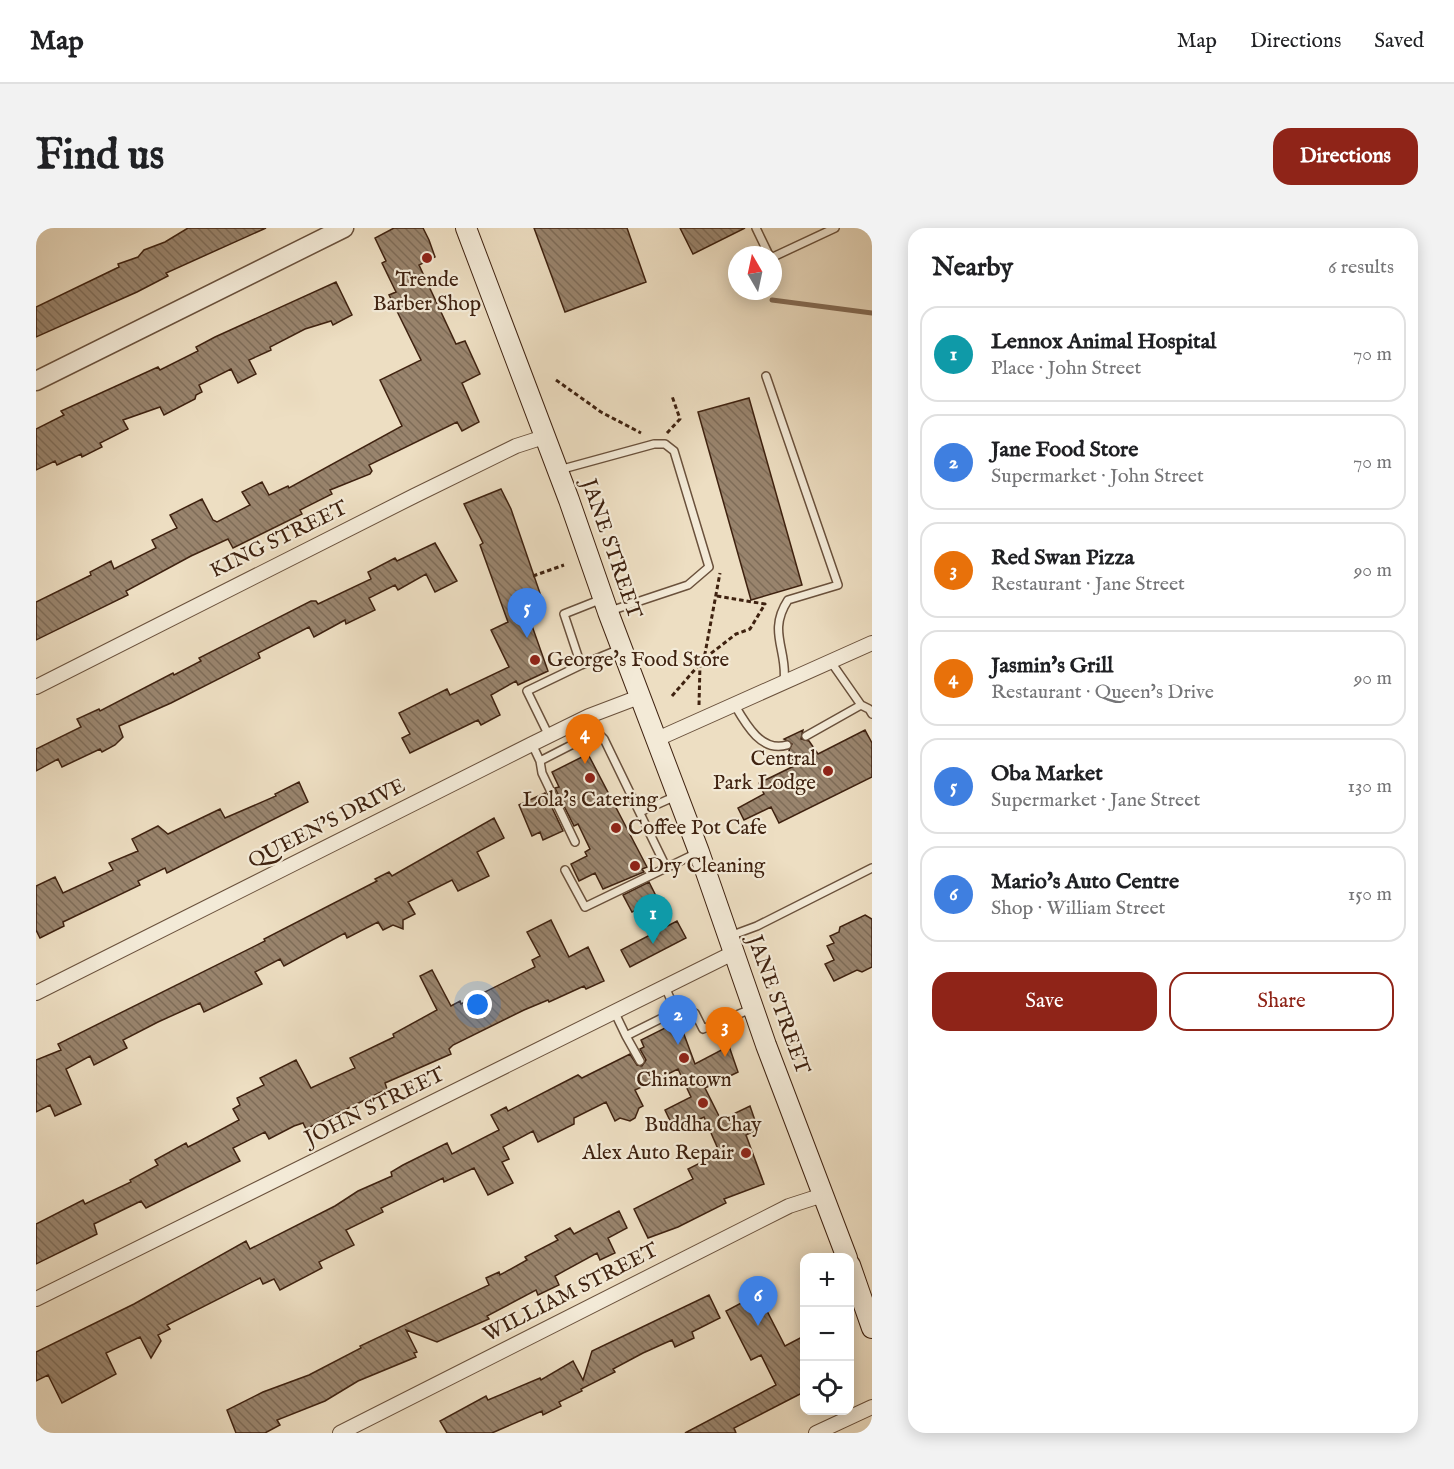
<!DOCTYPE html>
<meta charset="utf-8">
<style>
:root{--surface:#fff;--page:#f2f2f2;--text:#202124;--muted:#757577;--line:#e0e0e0;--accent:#8f2418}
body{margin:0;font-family:"IM FELL English",serif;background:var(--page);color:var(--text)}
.controls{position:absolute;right:18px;bottom:18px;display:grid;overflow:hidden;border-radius:12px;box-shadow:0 3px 15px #0003}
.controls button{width:54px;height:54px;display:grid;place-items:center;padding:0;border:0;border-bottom:2px solid var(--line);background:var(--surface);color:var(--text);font:30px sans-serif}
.compass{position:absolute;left:692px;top:18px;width:54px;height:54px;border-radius:50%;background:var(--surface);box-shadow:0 3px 15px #0003;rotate:351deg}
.you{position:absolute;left:442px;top:777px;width:21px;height:21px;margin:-15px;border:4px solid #fff;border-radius:50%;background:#1a73e8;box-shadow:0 0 0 9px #1a73e833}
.badge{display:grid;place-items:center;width:39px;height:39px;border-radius:50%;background:var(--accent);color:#fff;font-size:20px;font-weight:700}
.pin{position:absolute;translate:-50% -50px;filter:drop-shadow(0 2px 3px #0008)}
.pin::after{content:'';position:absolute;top:32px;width:21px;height:18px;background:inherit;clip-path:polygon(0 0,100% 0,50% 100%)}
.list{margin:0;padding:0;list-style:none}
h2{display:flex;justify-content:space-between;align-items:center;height:78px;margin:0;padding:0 24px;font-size:26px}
h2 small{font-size:20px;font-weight:400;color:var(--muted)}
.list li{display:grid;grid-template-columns:39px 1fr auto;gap:18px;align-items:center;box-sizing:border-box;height:96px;margin:0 12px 12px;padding:0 12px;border:2px solid var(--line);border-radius:18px}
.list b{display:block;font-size:22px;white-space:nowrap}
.list p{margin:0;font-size:20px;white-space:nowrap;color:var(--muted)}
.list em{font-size:20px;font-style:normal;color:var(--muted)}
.actions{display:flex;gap:12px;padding:18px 24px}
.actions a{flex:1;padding:14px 0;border:2px solid var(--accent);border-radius:18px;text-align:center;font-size:21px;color:var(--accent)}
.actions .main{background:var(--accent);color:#fff}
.icon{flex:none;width:33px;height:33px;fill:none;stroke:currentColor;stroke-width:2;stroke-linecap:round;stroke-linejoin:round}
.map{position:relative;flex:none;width:836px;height:1205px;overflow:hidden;border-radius:18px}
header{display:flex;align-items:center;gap:36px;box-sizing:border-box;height:84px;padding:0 30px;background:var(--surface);border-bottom:2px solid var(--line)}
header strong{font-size:28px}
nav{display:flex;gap:33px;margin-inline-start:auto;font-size:21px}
.intro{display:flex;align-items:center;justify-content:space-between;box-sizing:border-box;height:144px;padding:0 36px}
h1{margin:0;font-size:42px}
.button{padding:15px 27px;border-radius:18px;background:var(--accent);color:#fff;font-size:21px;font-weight:700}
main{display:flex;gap:36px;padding:0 36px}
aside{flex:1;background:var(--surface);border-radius:18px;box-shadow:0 3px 15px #0003}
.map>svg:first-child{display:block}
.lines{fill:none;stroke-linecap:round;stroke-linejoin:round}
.stream{stroke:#846c56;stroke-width:5}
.building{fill:url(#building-back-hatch);stroke:#3f2210;stroke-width:1.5}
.service-casing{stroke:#6a513c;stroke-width:10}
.minor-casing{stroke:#6a513c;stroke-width:16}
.tertiary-casing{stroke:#6a513c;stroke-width:21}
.secondary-casing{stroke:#3f2210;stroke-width:22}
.path{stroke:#3f2210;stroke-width:3;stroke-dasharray:4.5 3;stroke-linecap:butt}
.service{stroke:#f3ead7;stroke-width:7}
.minor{stroke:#f3ead7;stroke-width:14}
.tertiary{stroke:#f3ead7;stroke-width:18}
.secondary{stroke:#f3ead7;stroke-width:20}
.poi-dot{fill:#8f2418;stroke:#f3ead7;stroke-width:2}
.labels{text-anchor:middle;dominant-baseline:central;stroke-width:4.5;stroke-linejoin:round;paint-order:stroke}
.poi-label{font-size:21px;fill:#3f2210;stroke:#f3ead7}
.street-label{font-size:21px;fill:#3f2210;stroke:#f3ead7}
</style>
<header>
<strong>Map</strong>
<nav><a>Map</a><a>Directions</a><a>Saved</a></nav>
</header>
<div class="intro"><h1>Find us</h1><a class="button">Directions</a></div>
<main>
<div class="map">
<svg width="836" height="1205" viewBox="0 0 836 1205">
<defs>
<pattern id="building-back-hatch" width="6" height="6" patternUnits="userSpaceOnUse" patternTransform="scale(1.5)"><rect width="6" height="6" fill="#99846d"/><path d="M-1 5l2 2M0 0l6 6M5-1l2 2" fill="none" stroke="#7e6c58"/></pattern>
</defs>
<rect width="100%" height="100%" fill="#eddec2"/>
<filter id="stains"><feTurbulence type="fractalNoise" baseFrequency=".00333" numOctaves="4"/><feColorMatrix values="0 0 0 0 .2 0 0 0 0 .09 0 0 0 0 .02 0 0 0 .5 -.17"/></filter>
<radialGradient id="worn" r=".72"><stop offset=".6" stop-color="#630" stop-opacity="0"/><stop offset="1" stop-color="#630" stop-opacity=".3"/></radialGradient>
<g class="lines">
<path class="stream" d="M736,72L836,85"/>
</g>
<path class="building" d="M152,0H230L130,45L132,48L101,64L0,109V79L83,39L82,36L102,29L108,22L129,14Z
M358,0H387L393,12L399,29L383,37L420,116L429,113L444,146L426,155L443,194L426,203L421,194L333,237L336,243L334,246L294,262L296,266L264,282L266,286L197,320L192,311L155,328L90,363L92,367L0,412V374L55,347L54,344L75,333L78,341L120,320L116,312L141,300L134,287L166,271L177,292L181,294L214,277L206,264L226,254L233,267L252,258L253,260L366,198L344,152L385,132L353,67L360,64L346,35L350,33L339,10Z
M498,0H591L610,54L529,84Z
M644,0H709L657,26Z
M300,54L316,87L297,97L295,93L269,101L234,119L235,122L213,132L220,146L202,155L195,141L163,157L166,164L160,167L159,171L128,187L124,179L87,192L92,201L64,215L66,219L46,229L45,226L21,237L19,233L0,242V201L28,187L25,183L122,139L124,142L162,123L160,119L179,109Z
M713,170L766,357L715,372L662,184Z
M465,261L475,281L506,371L489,378L512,443L482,457L480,453L455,467L464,487L445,497L442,492L374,525L366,510L374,506L363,485L411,461L414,467L473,439L455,402L472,394L444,317L447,315L428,276Z
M399,315L421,353L399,364L390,346L362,362L359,357L333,370L339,382L310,396L309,392L278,409L273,399L222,425L224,430L135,475L83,498L87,509L79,517L66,524L64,521L26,539L22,531L0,543V521L45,499L41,491L63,481L64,483L137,445L138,447L165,433L163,430L275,373H280L282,376L335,351L332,344L359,330L361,333Z
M767,502L765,511L773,513L782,526L829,502L836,515V549L743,595L735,579L708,592L702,580L728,566L723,555L758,538L753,522L756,516L748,511Z
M552,526L611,639L606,641L608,644L567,661L559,645L543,653L535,636L551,628L549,624L554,621L542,596L538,598L519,560L523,559L516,544Z
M263,554L272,574L131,645L129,640L102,653L104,657L27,694L28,698L4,710L0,702V658L19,649L27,665L77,642L73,635L102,623L96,611L122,598L132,606L184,581L189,590L240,568L239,566Z
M509,565L527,603L507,612L504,604L496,608L483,577Z
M458,590L468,610L441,624L453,648L422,663L416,652L372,674L379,686L367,692V701L357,697L347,702L342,694L311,710L309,705L248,738L244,731L219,744L226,756L168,784L164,775L122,794L87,812L91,820L58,837L54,828L30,841L45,876L19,888L14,877L0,884V832L25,822L22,816L229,713L228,711L341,653L339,651L353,644L356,648Z
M613,654L622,672L596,684L587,667Z
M829,687L836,691V739L826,744L821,742L798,753L789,736L798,732L791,718L798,715L794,708L803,704L804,699Z
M515,692L533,729L552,719L568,753L550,761L548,758L513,774L512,772L488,782L417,817L413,821L415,826L349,855L351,861L270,901L267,895L258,898L233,911L229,904L197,920L204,933L110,980L105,973L58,996L61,1006L0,1036V996L47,972L49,976L95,954L94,952L122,937L119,932L150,915L152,919L162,914L203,892L197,881L204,877L201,870L228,857L224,850L260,832L275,860L319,840L314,830L358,809L357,806L401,782L384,748L396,742L415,778L424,773L425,776L499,739L496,732L504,728L491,704Z
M641,693L650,710L594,739L585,722Z
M643,793L659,836L693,818L702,844L669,860L685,892L714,878L722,901L710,907L728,956L688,971L690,975L642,999L612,1010L598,981L657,951L652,941L674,930L672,926L682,921L668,889L639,903L629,882L655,869L642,841L599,862L607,878L603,880L599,890L594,893L584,890L579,893L570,874L538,890V896L502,914L497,903L467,919L473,931L466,934L477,955L452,967L438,940L408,954L407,950L345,980L347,984L310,1002L318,1017L283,1034L286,1040L244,1062L238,1051L227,1056L224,1050L131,1097L134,1101L122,1107L125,1113L115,1130L104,1109L70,1125L80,1146L26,1175L12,1147L0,1153V1124L98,1076L210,1013L214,1021L299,978L322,963L356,948L355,944L367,937L411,915L416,926L463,902L455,887L470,879L472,883L542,847L546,850L594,826L601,837L606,838L610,832L604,821L608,819L605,812Z
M583,983L591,1000L572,1010L579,1025L564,1032L561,1025L519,1048L523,1057L502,1067L500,1062L451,1088L453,1091L401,1114L370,1102L381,1124L378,1125L380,1129L322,1153L289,1173L241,1192L244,1197L229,1205H200L191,1182L227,1164L273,1147L325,1120L324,1118L453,1057L450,1050L463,1044L464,1047L491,1032L489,1029L522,1012L519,1008L534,1000L538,1006Z
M726,1064L734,1079L730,1081L749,1118L768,1108V1164L698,1200L700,1205H649L740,1157L725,1127L715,1132L690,1083Z
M673,1067L684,1090L656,1104L658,1110L639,1119L636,1112L607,1125L577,1141L579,1144L545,1161L546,1163L523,1174L525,1178L507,1187L506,1183L456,1205H411L404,1193L450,1168L452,1172L504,1150L505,1152L537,1133L547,1152L556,1123Z"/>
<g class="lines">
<defs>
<path id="service" d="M720,0L733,27
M737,29L799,0
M730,148L802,357L752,372C731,404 752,422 748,454
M523,242L618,216H629L638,223L673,339L652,357L574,383
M795,434L825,477L833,481L836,486
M545,437L584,421
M698,476C709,495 725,525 751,517
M537,496L545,512L556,507H564L568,511L630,639
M513,508L491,463L545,437L528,386L566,371
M770,508L825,477
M496,516L504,533L545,512
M504,533L506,545L539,614
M604,584L640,568
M529,642L549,679L661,625
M694,708L721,698L836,640
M629,759L640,783L647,780L659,785L667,801L715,781
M578,783L590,808L640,783
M590,808L604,833"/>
<path id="minor" d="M0,459L378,268L480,218L508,209
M619,512L836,415
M0,765L496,516L553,488L603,469
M0,1071L697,725
M304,1205L753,978L787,967
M780,1205L836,1179"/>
<path id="tertiary" d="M0,153L308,0"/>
<path id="secondary" d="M430,0L533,272L572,384L663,624L730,817L811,1030
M814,1037L836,1100"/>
</defs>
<use href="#service" class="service-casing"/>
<use href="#minor" class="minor-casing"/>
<use href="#tertiary" class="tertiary-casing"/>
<use href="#secondary" class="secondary-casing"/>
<path class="path" d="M520,152L565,184L605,205
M631,205L644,191L636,168
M497,348L528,337
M669,430L700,406L714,401L729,376L681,368
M636,468L668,431L684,345
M663,477L664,436"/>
<use href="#service" class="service"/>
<use href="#minor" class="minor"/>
<use href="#tertiary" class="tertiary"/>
<use href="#secondary" class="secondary"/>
</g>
<g class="poi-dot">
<circle cx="391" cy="30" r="6"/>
<circle cx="499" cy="432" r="6"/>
<circle cx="792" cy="543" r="6"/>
<circle cx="554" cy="550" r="6"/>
<circle cx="580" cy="600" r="6"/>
<circle cx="599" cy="638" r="6"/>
<circle cx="648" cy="830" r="6"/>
<circle cx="667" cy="875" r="6"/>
<circle cx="710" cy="925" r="6"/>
</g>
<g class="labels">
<g class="poi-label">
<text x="391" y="52">Trende<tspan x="391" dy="24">Barber Shop</tspan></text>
<text x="511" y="432" text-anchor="start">George's Food Store</text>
<text x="780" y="531" text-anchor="end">Central<tspan x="780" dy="24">Park Lodge</tspan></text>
<text x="554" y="572">Lola's Catering</text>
<text x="592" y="600" text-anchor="start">Coffee Pot Cafe</text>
<text x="611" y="638" text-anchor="start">Dry Cleaning</text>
<text x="648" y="852">Chinatown</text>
<text x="667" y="897">Buddha Chay</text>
<text x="698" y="925" text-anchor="end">Alex Auto Repair</text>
</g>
<g class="street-label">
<text transform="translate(243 312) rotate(-26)">KING STREET</text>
<text transform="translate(575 321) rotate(71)">JANE STREET</text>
<text transform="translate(291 596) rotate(-27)">QUEEN'S DRIVE</text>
<text transform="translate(742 777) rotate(70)">JANE STREET</text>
<text transform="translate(339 879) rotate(-26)">JOHN STREET</text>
<text transform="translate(535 1065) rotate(-27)">WILLIAM STREET</text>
</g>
</g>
<rect width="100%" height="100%" filter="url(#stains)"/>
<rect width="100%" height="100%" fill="url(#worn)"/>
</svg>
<div class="controls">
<button>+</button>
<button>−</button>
<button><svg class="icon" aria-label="locate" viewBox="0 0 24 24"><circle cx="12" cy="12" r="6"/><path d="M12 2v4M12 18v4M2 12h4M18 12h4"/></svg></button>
</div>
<svg class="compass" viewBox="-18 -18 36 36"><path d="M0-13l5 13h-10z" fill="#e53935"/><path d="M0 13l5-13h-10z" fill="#757577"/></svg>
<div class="you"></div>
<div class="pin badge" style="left:617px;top:716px;background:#0f9aa8">1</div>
<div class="pin badge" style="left:642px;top:817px;background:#3f7fe0">2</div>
<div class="pin badge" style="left:689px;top:829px;background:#e8710a">3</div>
<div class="pin badge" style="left:549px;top:536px;background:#e8710a">4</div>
<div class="pin badge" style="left:491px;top:410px;background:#3f7fe0">5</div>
<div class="pin badge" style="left:722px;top:1098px;background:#3f7fe0">6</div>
</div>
<aside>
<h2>Nearby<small>6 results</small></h2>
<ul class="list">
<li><span class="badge" style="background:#0f9aa8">1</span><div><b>Lennox Animal Hospital</b><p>Place · John Street</p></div><em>70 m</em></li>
<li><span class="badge" style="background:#3f7fe0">2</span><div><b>Jane Food Store</b><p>Supermarket · John Street</p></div><em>70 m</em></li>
<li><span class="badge" style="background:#e8710a">3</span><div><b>Red Swan Pizza</b><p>Restaurant · Jane Street</p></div><em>90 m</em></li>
<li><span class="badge" style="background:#e8710a">4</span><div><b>Jasmin's Grill</b><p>Restaurant · Queen's Drive</p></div><em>90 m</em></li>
<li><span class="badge" style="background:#3f7fe0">5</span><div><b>Oba Market</b><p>Supermarket · Jane Street</p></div><em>130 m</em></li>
<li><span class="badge" style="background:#3f7fe0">6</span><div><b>Mario's Auto Centre</b><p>Shop · William Street</p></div><em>150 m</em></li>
</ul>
<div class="actions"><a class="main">Save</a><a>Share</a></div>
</aside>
</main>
